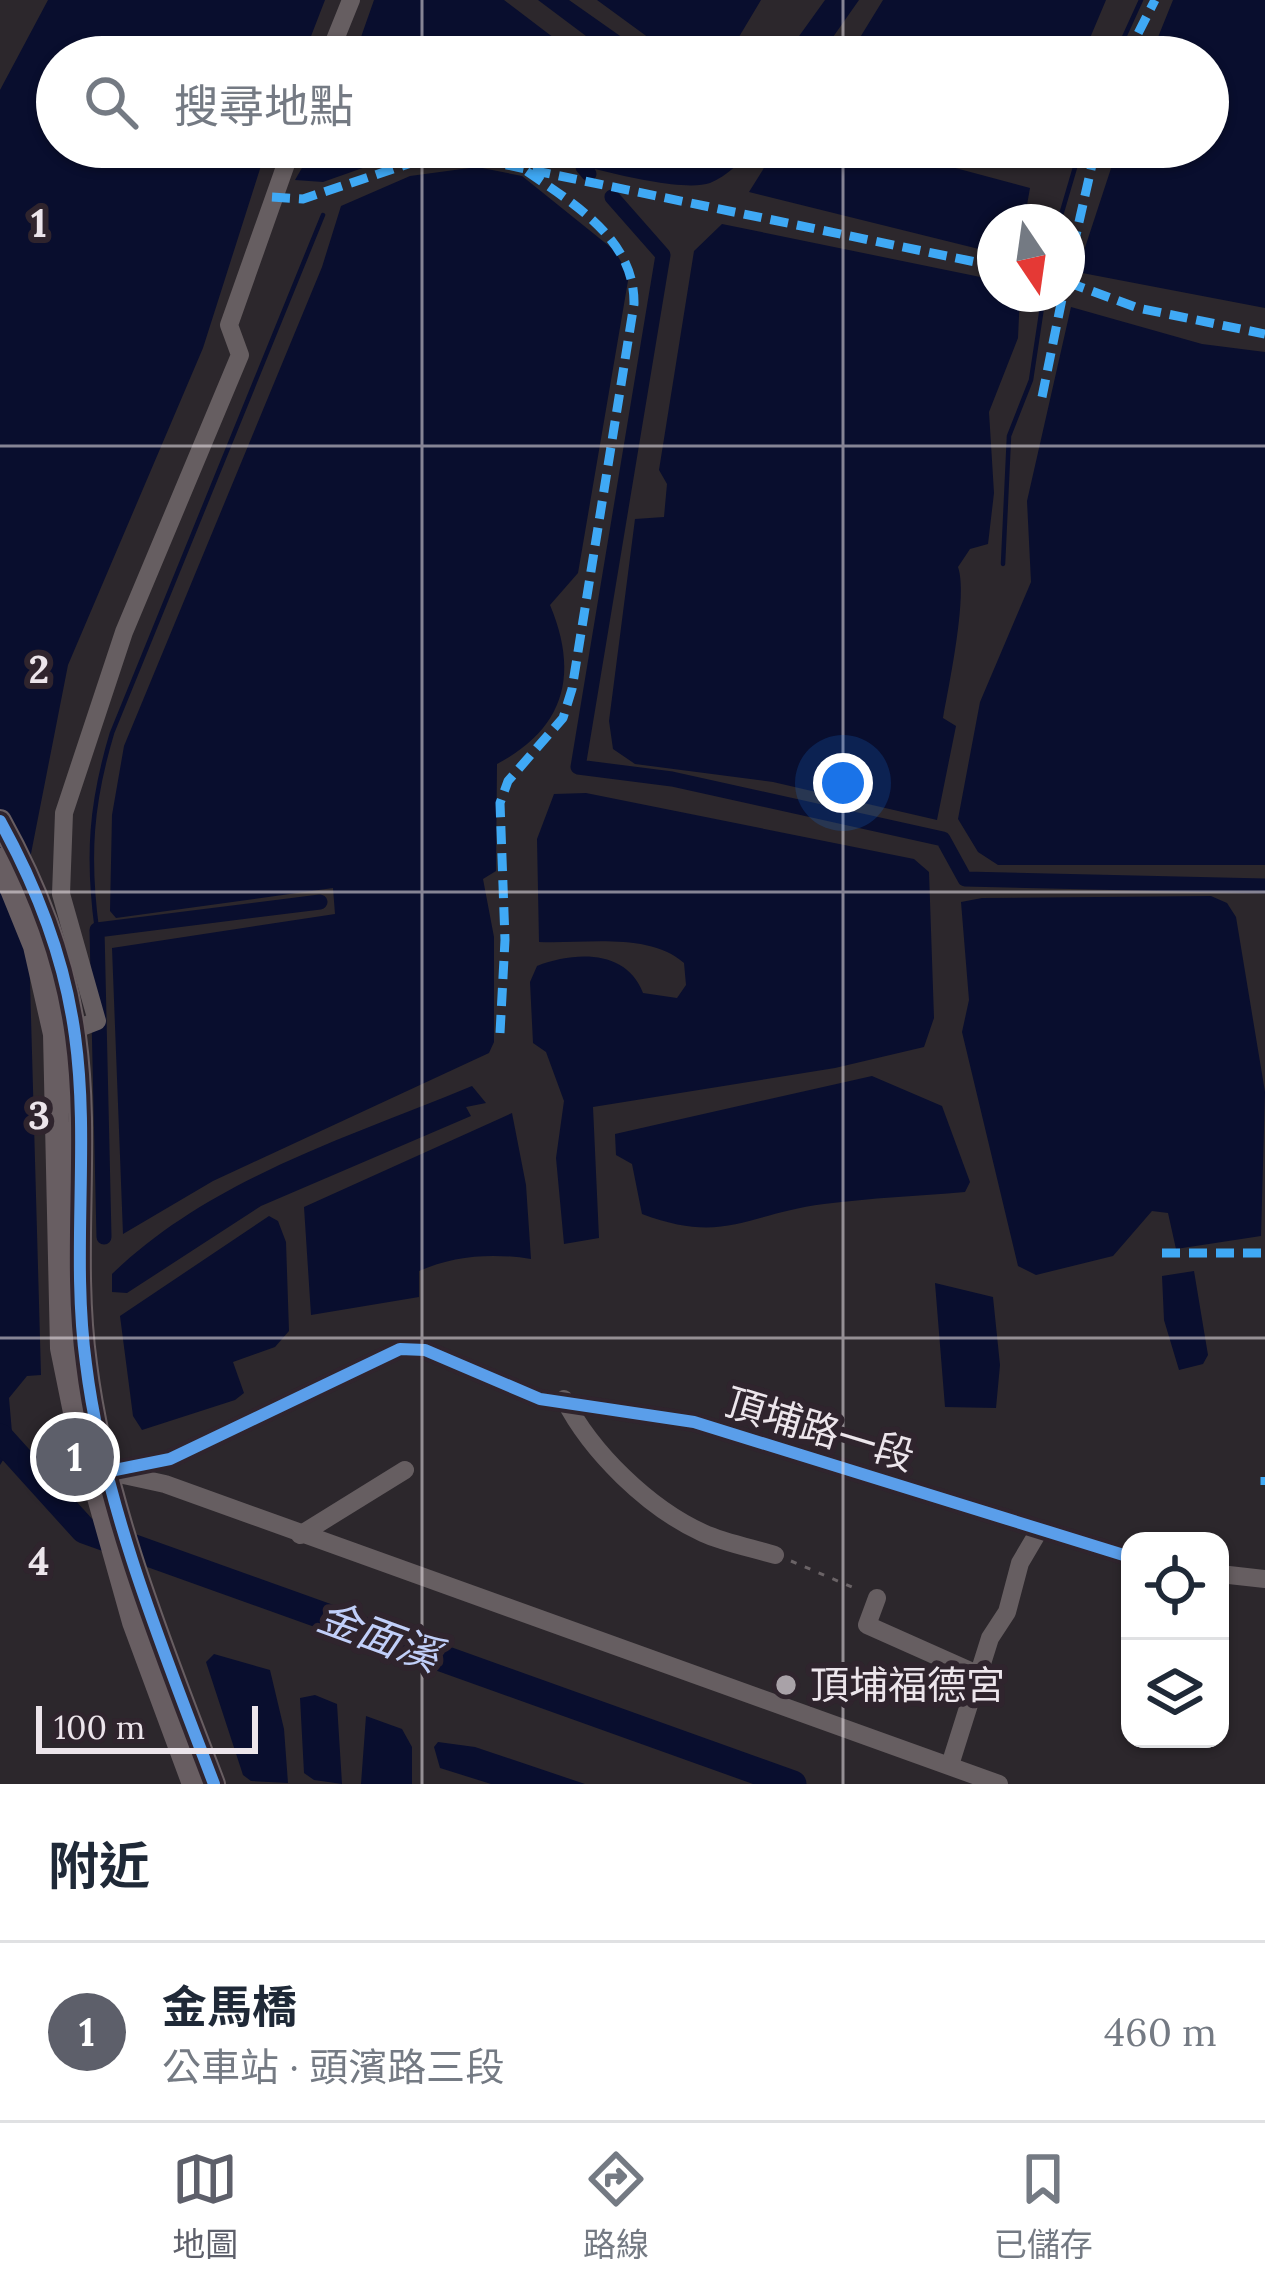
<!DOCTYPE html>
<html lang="zh-TW">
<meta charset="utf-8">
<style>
:root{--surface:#fff;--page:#f6f6f7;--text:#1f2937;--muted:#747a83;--line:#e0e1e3;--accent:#5d5f6a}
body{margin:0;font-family:Lora,"Noto Sans TC",serif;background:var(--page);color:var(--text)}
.controls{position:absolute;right:36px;bottom:36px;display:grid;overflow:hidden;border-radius:24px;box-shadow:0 3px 9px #0004}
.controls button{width:108px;height:108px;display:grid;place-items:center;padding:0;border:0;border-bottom:3px solid var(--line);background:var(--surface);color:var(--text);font:60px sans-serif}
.compass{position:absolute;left:977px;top:204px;width:108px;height:108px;border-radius:50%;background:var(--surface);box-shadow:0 3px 9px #0004;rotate:167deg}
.scale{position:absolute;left:36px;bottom:30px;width:222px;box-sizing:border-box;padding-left:12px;border:6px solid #ece5eb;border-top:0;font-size:33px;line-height:42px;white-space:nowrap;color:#ece5eb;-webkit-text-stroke:9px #2f242d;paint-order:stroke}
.you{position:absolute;left:843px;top:783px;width:42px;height:42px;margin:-30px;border:9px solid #fff;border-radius:50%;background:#1a73e8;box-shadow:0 0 0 18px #1a73e833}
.badge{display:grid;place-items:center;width:78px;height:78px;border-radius:50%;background:var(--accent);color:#fff;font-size:39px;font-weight:700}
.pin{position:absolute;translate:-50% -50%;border:6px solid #fff;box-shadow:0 3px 12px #0006}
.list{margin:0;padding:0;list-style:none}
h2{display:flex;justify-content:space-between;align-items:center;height:156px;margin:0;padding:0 48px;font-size:51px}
h2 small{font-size:39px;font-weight:400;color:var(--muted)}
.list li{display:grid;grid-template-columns:78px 1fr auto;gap:36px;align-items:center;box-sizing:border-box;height:180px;padding:0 48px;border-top:3px solid var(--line)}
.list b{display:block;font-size:45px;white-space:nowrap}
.list p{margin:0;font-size:39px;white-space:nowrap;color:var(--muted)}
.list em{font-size:39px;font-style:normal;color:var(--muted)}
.icon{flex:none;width:66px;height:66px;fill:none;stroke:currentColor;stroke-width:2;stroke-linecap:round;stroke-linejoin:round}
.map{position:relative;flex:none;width:1265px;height:1784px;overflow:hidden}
.search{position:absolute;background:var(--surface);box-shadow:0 3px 9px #0004;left:36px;right:36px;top:36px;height:132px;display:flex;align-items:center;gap:30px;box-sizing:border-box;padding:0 42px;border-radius:66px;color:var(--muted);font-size:45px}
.sheet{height:336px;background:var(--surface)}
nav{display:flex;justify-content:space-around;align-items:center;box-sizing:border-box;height:168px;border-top:3px solid var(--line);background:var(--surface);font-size:33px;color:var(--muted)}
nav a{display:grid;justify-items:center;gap:6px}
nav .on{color:var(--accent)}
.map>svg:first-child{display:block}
.water{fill:#090e2e}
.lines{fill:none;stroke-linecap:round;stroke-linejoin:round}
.stream{stroke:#090e2e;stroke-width:4.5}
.canal{stroke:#090e2e;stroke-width:15}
.river{stroke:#090e2e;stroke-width:27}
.path{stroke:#6a6366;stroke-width:3;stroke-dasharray:6 9;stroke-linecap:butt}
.minor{stroke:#665e61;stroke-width:18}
.major{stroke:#685e62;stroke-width:24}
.quiet{stroke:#3fa9f5;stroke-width:9;stroke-dasharray:18 9;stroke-linecap:butt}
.cycleway-casing{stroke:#2f242d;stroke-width:20}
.cycleway{stroke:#5a9eea;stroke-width:12}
.grid{fill:none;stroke:#ece5eb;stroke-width:3;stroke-opacity:0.55}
.poi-dot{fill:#a9a2a8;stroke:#2f242d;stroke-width:4.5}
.labels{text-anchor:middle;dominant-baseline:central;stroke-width:12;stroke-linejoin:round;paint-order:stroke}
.street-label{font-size:39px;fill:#ece5eb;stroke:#2f242d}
.poi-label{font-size:39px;fill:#ece5eb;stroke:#2f242d;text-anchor:start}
.water-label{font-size:42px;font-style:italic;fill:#c1cff9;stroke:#2f242d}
.grid-label{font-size:39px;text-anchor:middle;font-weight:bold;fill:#ece5eb;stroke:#2f242d;stroke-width:12;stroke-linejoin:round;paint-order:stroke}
</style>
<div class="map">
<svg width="1265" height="1784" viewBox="0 0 1265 1784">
<rect width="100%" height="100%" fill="#2c272c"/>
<path class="water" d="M48,0H325L303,57H57V147H267L203,348L68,665L27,874L41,1375L27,1376L9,1398L13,1444L0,1465V90Z
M374,0H504L579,57H354Z
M538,0H569L650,57H614Z
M597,0H761L727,57H675Z
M825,0H859L819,57H784Z
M883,0H1106L1082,57H848Z
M1173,0H1265V308L1077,272L1118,147H1208V57H1150Z
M314,147H422L323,182L295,180Z
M518,147H753C742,161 727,176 710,183C676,195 556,159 518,147Z
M777,147H877L1030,188L1024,222H995V253L749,192Z
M477,167L522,176L614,250L629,275L578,573L550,605C579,674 565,728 497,764L496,871L483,879L494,937V1042L489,1053L213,1181L123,1234L112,948L335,914L333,888L116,918L110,911L112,815L124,746L322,267L341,206L410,176Z
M722,224L995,280V294H1020L1018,338L989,412L994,493L988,544L970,549L958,567C968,595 949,684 943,718L956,726L937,820L773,782L635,764L613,749L609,721L635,519L664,517L667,484L659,470L694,251Z
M1071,307L1202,344L1265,352V865H998L978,852L958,819L980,702L1031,582L1027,501Z
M586,793L914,859L929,872L934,1018L924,1047L835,1068L593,1107L599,1238L564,1244L556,1158L564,1101L546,1052L533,1043L530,982L537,966C576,951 627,950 643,993L677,998L686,985L684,963C649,932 585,944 539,942L537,839L554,794Z
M1211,896L1227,903L1236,917L1265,1092L1261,1236L1176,1249L1168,1213L1152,1211L1113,1256L1036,1275L1018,1266L962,1032L969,1000L961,902L982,898Z
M872,1076L942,1106L970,1182L965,1192C918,1196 871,1198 824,1204C746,1214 725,1245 642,1214L632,1164L616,1155L615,1134Z
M472,1086L486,1103L466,1107L471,1116L261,1206L127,1293L112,1292V1274C210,1179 349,1137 472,1086Z
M512,1113L526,1185L531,1259C494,1253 454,1255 419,1271V1297L311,1315L304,1207Z
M269,1216L278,1221L286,1242L289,1331L275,1347L233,1362L244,1393L235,1400L142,1430L133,1416L120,1316Z
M1194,1271L1208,1355L1203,1364L1179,1370L1164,1320L1162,1276Z
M935,1283L993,1297L1000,1365L996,1408L945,1407Z
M214,1654L270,1670L284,1729L288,1783L251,1781L243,1775L206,1662Z
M315,1695L337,1704L342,1784L314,1780L304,1773L300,1698Z
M366,1716L402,1729L412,1747V1784H361Z
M438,1742L475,1747L585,1784H491L440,1768L434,1747Z"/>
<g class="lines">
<path class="stream" d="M1115,57L1141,0
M1059,222L1081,147
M1003,564L1009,436L1031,380L1044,294
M97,930C87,856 91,803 112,733L323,215"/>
<path class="canal" d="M583,167L589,174
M612,197L663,255L578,767L672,779L943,839L965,879L1265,886
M104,1237L97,930L320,902"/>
<path class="river" d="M0,1437L84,1530L793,1784"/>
<path class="path" d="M791,1561L859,1590"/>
<path class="minor" d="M328,57L351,0
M66,1033L97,1021L61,894L64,813L124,632L240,355L229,325L292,147
M564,1399C591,1452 648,1508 703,1533C725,1543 752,1548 775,1555
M96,1474L170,1459L400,1349L425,1350L540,1399L694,1422L1130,1557
M119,1474L165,1484L999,1784
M300,1535L405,1470
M1220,1574L1265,1579
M877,1598L867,1625L977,1674
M950,1765L990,1638L1007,1612L1020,1563L1040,1529"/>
<path class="major" d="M0,821C36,886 65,961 75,1036C90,1144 71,1255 86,1364C103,1503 164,1653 214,1784
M0,860L35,946L55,1034L62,1348L75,1412L134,1622L194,1784"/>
<path class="quiet" d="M1126,57L1155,0
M272,197L303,199L444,152L995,266
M1067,275L1096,147
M1067,282L1138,308L1265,334
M1042,397L1063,294
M500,1033L505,940L500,803L508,781L563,718L572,689L634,304C635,237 569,201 519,166
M1162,1253H1265
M1265,1477V1485"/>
<defs>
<path id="cycleway" d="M0,821C36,886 65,961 75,1036C90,1144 71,1255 86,1364C103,1503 164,1653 214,1784
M90,1475L170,1459L400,1349L425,1350L540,1399L694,1422L1130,1557"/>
</defs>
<use href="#cycleway" class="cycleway-casing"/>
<use href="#cycleway" class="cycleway"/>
</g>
<path class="grid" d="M422,0V57M843,0V57M422,147V1784M843,147V1784M0,446H1265M0,892H1265M0,1338H1265"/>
<circle class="poi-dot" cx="786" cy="1685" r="12"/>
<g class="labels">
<g class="street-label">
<text transform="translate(820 1429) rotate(17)">頂埔路一段</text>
</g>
<g class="poi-label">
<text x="810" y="1685">頂埔福德宮</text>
</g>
<g class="water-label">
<text transform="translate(379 1636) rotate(20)">金面溪</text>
</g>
</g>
<g class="grid-label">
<text x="39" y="237">1</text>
<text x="39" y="683">2</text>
<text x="39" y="1129">3</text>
<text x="39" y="1575">4</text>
</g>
</svg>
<div class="controls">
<button><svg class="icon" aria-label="locate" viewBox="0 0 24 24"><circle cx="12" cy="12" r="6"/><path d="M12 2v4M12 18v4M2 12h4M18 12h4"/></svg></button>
<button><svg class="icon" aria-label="layers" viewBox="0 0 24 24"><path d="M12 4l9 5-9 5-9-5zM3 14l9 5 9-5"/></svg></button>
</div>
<svg class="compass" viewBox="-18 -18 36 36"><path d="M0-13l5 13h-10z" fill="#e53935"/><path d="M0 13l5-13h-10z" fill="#747a83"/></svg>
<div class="scale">100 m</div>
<div class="you"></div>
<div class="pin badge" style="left:75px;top:1457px">1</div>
<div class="search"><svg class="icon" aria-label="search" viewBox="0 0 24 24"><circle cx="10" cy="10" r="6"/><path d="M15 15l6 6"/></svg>搜尋地點</div>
</div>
<section class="sheet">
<h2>附近<small></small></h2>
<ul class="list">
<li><span class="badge">1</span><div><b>金馬橋</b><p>公車站 · 頭濱路三段</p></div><em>460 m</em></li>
</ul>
</section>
<nav>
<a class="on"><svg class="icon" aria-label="map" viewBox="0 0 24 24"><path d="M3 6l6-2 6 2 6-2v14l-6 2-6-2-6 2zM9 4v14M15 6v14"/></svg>地圖</a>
<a><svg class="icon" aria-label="directions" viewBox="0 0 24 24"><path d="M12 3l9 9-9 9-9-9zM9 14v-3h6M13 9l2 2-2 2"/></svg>路線</a>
<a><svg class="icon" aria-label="saved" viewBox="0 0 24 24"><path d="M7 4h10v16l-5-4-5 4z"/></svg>已儲存</a>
</nav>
